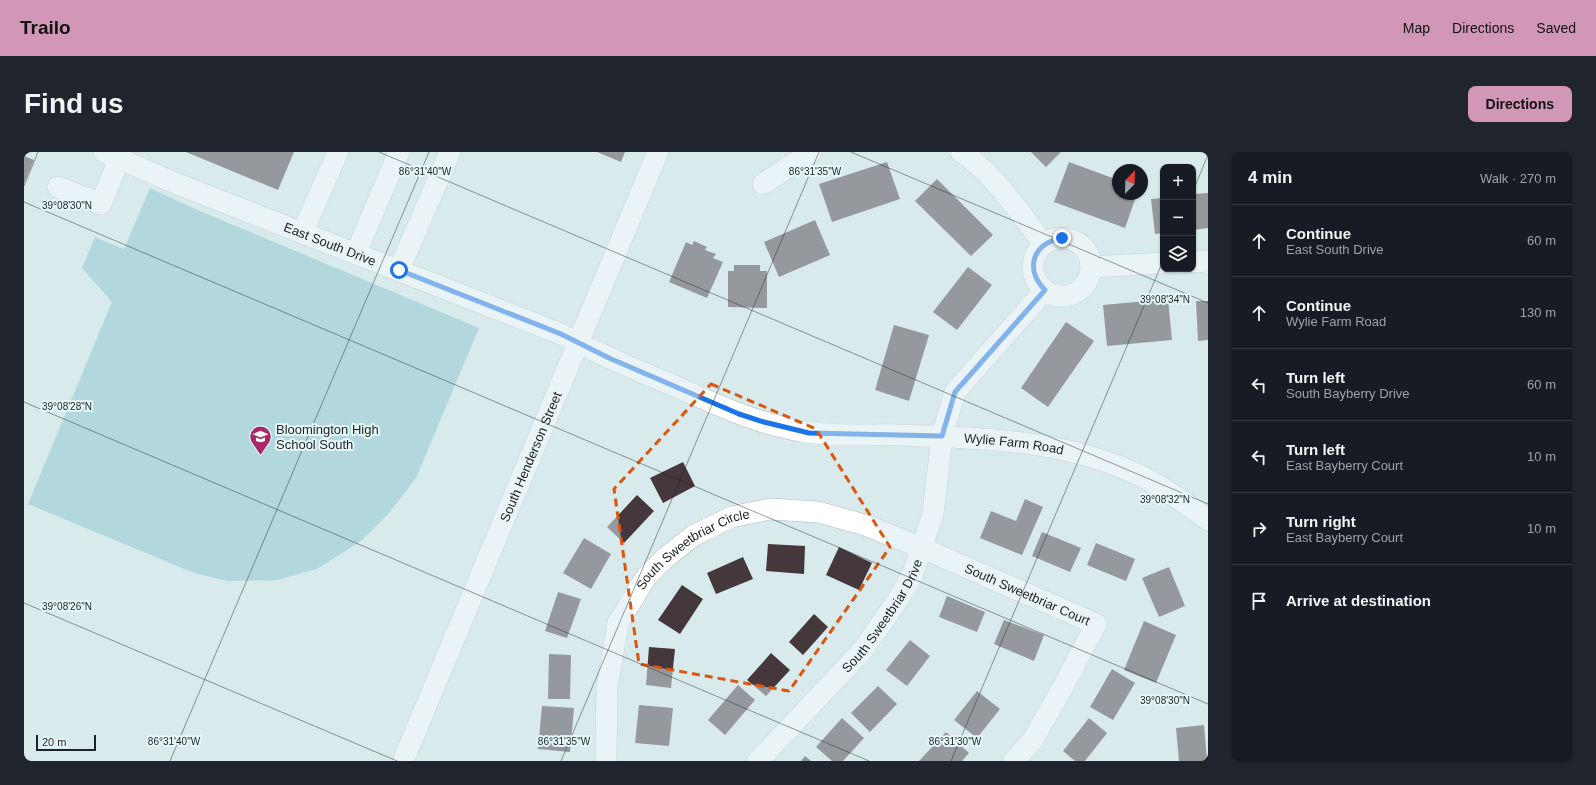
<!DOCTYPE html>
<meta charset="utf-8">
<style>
:root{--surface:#171b24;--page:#20242c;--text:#f1f3f6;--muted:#9ea1a6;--line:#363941;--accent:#d296b7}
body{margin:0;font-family:Arial,sans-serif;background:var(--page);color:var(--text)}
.controls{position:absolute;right:12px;top:12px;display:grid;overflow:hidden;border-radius:8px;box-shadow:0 1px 3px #0004}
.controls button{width:36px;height:36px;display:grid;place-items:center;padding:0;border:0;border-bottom:1px solid var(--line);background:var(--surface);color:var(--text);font:20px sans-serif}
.compass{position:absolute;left:1088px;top:12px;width:36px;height:36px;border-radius:50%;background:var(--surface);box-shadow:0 1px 3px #0004;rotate:23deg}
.scale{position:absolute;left:12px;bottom:10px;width:60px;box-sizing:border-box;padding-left:4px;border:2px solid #1d2324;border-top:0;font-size:11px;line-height:14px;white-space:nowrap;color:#1d2324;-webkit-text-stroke:3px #e6f7f9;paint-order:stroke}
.stop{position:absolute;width:12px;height:12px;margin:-9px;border:3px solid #1a73e8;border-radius:50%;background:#fff}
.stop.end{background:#1a73e8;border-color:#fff;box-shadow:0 1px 4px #0008}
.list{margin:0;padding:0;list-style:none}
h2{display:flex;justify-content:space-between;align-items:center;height:52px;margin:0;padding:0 16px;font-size:17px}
h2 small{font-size:13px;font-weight:400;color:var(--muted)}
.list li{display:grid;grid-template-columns:26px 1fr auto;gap:12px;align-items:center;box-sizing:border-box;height:72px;padding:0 16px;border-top:1px solid var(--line)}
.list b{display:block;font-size:15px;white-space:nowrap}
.list p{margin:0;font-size:13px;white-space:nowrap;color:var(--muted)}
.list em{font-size:13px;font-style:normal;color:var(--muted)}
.icon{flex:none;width:22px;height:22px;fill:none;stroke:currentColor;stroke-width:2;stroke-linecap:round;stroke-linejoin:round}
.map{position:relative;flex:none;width:1184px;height:609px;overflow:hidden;border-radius:8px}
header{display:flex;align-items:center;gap:24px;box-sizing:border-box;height:56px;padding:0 20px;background:var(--accent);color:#111}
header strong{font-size:19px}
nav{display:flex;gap:22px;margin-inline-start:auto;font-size:14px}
.intro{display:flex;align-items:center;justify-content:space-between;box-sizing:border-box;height:96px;padding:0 24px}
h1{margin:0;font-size:28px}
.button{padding:10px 18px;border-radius:8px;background:var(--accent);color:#111;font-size:14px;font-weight:700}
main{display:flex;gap:24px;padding:0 24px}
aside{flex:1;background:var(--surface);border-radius:8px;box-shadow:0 1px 3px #0004}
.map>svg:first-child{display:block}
.green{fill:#83c2ca}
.building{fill:#44383c}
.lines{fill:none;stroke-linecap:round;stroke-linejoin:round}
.minor-casing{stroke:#abbcbe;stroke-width:22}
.minor{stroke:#fff;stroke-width:21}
.route{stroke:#1a73e8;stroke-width:5}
.marked{fill:none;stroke:#de560d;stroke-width:3;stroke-dasharray:8 5;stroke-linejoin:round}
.ticks{fill:none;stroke:#1d2324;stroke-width:1;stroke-opacity:0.45}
.labels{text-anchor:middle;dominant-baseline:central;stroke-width:4;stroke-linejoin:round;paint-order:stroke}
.street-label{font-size:13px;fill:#1d2324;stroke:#e6f7f9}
.poi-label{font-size:13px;fill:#1d2324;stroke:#e6f7f9;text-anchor:start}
.ticks-label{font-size:10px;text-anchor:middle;fill:#1d2324;stroke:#e6f7f9;stroke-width:4;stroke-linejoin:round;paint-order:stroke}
</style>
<header>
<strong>Trailo</strong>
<nav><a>Map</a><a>Directions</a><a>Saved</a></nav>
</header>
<div class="intro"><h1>Find us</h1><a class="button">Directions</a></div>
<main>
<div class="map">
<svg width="1184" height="609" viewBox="0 0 1184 609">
<rect width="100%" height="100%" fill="#d9eaec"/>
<path class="green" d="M126,36L169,56L455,176L392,326L365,361L337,389L293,417L253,428L203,429L170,421L4,352L88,150L58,116L71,85L100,97Z"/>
<path class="building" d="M162,0H270L254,38Z
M573,0H601L597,10Z
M1007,0H1037L1022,15Z
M0,4L10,8L0,32Z
M863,10L876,47L808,70L795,32Z
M1045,10L1094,28V42H1113L1101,76L1030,50Z
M913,27L969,83L947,104L891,49Z
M1184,41V76L1169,78V42Z
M1139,46V81L1131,82L1127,47Z
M791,68L806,103L755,125L740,90Z
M670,89L683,95L681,98L692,102L689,106L699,110L683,146L645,130L662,90L668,93Z
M710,113H736V119H743V156L704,155V119H710Z
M944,115L968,133L933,178L909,160Z
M1144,147L1148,188L1083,194L1079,153Z
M1172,149H1184V188L1174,189Z
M1042,170L1070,189L1024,255L997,236Z
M870,173L905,183L885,249L851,238Z
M659,310L671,334L639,351L626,326Z
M613,343L630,359L600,391L583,375Z
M1001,347L1019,355L998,403L956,386L967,359L992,369Z
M1018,380L1057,396L1046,420L1008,404Z
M560,386L587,402L567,437L539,421Z
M1072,391L1111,407L1102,429L1063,413Z
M744,392L781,394L780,422L742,419Z
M815,395L848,411L835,438L802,423Z
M719,405L729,427L692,442L683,421Z
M1145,415L1161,454L1135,465L1118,426Z
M658,433L679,447L656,482L634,468Z
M534,440L557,447L543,486L521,479Z
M923,444L961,460L953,480L915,465Z
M790,462L804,475L779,503L765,490Z
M980,468L1020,483L1010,509L970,492Z
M1120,469L1152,483L1132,531L1100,518Z
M886,488L906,504L883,534L862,518Z
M625,495L651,497L647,536L622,533Z
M747,501L766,518L742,544L723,528Z
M525,502L547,503L546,547H524Z
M1088,517L1111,531L1089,568L1066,555Z
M714,533L731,548L701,583L684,568Z
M854,534L873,552L846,580L827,561Z
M953,539L976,557L953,586L930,568Z
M615,553L649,556L645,594L611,591Z
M518,554L550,556L546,600L514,597Z
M818,566L840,586L819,609H808L792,595Z
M1065,566L1083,581L1061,609H1051L1039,599Z
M1180,573L1183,609H1155L1152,576Z
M922,580L945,601L938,609H895Z
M781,604L787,609H777Z"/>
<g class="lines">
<defs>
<g id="minor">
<path id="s1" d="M80,0L151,31L537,182C574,202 614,219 653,235C695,254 736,273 782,280C811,285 846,282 876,283C958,286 1038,287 1115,323C1140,335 1162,352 1184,368"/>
<path d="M937,0C970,21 996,62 1020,92"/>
<path d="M739,32L787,0"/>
<path d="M34,35L77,52L95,7"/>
<path d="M278,81L314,0"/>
<circle cx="1038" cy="115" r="29"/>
<path d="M332,101L375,0"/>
<path d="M1169,110L1184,109"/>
<path d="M1067,115L1139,111"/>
<path d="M375,118L426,0"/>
<path id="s2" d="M379,609L634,0"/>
<path id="s3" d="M582,609L583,536L594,471L622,425L641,406L669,384L707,365L746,357L794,360L841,373L898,396L1072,472L1039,535L1008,589L990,609"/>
<path id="s4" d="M734,609L839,498L875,446L889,421L909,362L918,284L931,240L1021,138"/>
</g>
</defs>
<use href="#minor" class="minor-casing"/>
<use href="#minor" class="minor"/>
</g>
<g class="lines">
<path class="route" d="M375,118L537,182L585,206L715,262L740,270L785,281L918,284L931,240L1021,138C1000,117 1009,91 1038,86"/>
</g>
<path d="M0 0H1184V609H0ZM687,232L792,277L866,395L765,539L615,512L590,337Z" fill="#d9eaec" fill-opacity=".55" fill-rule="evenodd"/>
<path class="marked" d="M687,232L792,277L866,395L765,539L615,512L590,337Z"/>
<path class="ticks" d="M355,0L1184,352M827,0L1184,151M0,34L14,0M1169,39L1184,3M0,50L1184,552M0,250L845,609M0,451L373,609M146,609L405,0M537,609L795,0M927,609L1139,109"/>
<defs>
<symbol id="school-pin" viewBox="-11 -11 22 30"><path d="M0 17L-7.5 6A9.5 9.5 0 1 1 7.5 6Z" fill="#ad2569" stroke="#e6f7f9"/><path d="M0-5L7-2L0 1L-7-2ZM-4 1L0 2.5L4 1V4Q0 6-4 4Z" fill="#fff"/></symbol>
</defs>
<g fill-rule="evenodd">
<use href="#school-pin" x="224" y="272" width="25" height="34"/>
</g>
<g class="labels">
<g class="street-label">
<text stroke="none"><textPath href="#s1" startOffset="244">East South Drive</textPath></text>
<text stroke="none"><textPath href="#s1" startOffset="965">Wylie Farm Road</textPath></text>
<text stroke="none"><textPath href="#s2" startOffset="330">South Henderson Street</textPath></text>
<text stroke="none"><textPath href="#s3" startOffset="248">South Sweetbriar Circle</textPath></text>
<text stroke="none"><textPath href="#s3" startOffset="611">South Sweetbriar Court</textPath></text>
<text stroke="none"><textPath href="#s4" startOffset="192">South Sweetbriar Drive</textPath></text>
</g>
<g class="poi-label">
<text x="252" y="277">Bloomington High<tspan x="252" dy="15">School South</tspan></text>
</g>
</g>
<g class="ticks-label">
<text x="401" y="23">86°31'40"W</text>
<text x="791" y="23">86°31'35"W</text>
<text x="43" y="57">39°08'30"N</text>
<text x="1141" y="151">39°08'34"N</text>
<text x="43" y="258">39°08'28"N</text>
<text x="1141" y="351">39°08'32"N</text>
<text x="43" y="458">39°08'26"N</text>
<text x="1141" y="552">39°08'30"N</text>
<text x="150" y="593">86°31'40"W</text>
<text x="540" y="593">86°31'35"W</text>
<text x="931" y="593">86°31'30"W</text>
</g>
</svg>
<div class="controls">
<button>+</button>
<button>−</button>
<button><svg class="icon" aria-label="layers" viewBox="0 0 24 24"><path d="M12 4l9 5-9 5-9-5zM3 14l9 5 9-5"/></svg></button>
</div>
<svg class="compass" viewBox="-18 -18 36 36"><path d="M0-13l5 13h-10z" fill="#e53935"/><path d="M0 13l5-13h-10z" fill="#9ea1a6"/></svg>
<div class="scale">20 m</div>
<div class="stop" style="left:375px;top:118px"></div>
<div class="stop end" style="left:1038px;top:86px"></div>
</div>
<aside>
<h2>4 min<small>Walk · 270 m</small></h2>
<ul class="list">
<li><svg class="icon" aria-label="ahead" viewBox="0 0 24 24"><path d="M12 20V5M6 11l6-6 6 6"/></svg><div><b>Continue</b><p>East South Drive</p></div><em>60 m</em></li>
<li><svg class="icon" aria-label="ahead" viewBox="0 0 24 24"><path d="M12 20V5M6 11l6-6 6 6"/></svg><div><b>Continue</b><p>Wylie Farm Road</p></div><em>130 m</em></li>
<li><svg class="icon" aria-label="left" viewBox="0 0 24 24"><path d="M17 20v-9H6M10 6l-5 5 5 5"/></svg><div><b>Turn left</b><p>South Bayberry Drive</p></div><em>60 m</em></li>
<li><svg class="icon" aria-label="left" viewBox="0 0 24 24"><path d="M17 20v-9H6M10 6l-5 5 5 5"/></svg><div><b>Turn left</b><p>East Bayberry Court</p></div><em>10 m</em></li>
<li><svg class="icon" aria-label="right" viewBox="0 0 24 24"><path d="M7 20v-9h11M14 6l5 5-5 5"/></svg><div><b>Turn right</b><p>East Bayberry Court</p></div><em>10 m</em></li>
<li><svg class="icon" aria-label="arrive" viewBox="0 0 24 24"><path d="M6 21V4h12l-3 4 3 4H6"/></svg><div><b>Arrive at destination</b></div></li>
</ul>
</aside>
</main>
